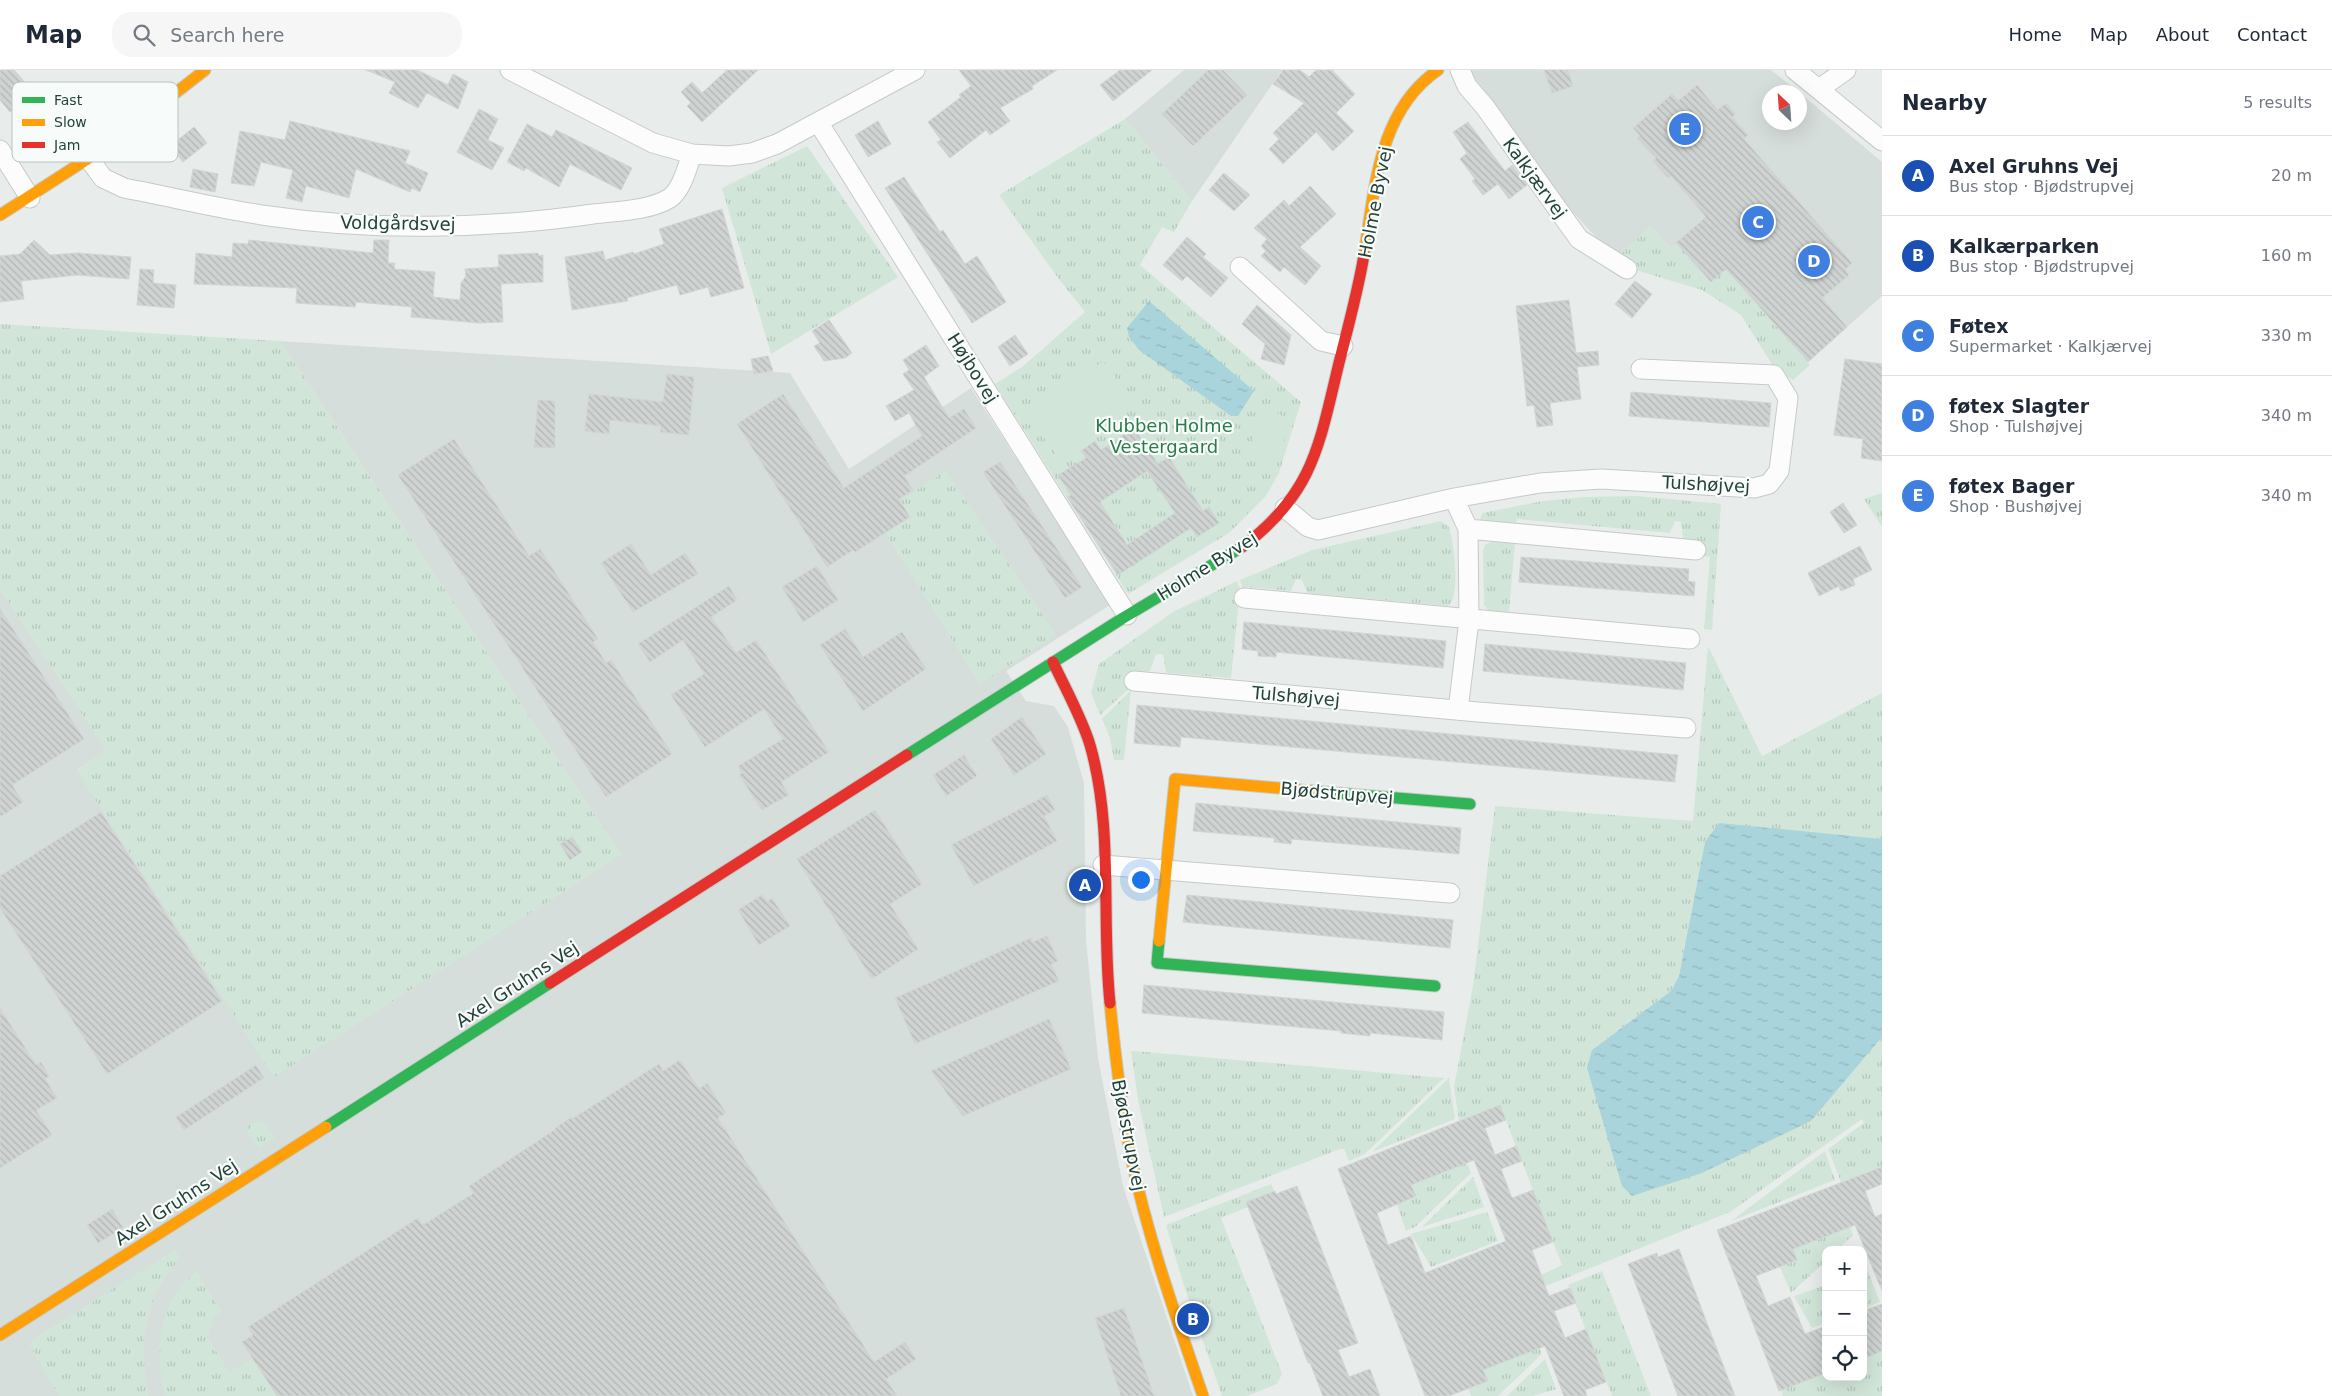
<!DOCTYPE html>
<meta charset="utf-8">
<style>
:root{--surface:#fff;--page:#f6f6f7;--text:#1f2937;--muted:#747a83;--line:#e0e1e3;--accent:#0b8043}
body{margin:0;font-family:"DejaVu Sans",sans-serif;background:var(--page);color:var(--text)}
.controls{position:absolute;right:15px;bottom:15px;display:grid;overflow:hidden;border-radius:10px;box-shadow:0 5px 20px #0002}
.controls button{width:45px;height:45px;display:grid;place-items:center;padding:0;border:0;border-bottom:1px solid var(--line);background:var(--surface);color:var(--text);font:25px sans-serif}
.compass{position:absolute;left:1762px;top:15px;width:45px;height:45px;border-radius:50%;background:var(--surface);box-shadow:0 5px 20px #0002;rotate:335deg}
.you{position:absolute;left:1140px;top:809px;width:18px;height:18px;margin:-12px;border:4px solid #fff;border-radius:50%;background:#1a73e8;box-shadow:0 0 0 8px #1a73e833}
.badge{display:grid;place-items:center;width:32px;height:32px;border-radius:50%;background:var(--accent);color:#fff;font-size:16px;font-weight:700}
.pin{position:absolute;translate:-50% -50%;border:2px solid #fff;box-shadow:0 1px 5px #0006}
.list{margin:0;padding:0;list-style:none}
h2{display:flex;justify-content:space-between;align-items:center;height:65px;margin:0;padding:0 20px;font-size:21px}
h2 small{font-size:16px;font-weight:400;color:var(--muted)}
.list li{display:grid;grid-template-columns:32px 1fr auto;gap:15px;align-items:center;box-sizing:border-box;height:80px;padding:0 20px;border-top:1px solid var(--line)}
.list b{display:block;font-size:19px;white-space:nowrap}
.list p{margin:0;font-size:16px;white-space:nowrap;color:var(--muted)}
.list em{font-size:16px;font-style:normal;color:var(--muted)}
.icon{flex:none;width:28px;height:28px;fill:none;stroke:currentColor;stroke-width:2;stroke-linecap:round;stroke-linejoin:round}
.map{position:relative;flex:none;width:1882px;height:1326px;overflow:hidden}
header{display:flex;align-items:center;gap:30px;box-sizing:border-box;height:70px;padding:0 25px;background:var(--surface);border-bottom:1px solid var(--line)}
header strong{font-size:24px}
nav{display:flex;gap:28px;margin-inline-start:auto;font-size:18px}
.search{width:350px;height:45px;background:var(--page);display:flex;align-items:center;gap:12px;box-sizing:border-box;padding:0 18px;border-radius:20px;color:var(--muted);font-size:19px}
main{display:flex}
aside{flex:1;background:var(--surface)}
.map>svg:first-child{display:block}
.built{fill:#d6dedb}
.grass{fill:url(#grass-tufts)}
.pitch{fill:#d1e6d8}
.water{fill:url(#water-ripples)}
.building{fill:url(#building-back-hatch);stroke:#d1d6d4;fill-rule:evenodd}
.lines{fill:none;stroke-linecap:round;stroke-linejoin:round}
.street-casing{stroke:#c5cac8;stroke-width:21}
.fast-casing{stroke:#c3cbc8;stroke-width:13}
.slow-casing{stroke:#c3cbc8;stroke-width:13}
.jam-casing{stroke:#c3cbc8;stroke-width:13}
.street{stroke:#fcfcfc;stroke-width:19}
.fast{stroke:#30b455;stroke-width:11}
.slow{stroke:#ff9f0a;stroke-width:11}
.jam{stroke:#e5322d;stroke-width:11}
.labels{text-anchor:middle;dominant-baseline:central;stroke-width:4.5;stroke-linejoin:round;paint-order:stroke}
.street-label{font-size:18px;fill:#24423a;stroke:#f7fbf9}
.park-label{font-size:18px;fill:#2d7a4b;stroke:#f7fbf9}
.key{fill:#f7fbf9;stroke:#b8c4c0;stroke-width:1}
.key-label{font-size:14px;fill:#24423a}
</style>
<header>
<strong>Map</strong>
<div class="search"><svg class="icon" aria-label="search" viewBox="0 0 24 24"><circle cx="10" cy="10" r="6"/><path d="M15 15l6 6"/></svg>Search here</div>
<nav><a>Home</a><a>Map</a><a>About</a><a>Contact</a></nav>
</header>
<main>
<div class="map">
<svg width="1882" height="1326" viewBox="0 0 1882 1326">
<defs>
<pattern id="grass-tufts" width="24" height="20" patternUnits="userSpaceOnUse" patternTransform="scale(1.25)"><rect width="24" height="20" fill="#d1e6d8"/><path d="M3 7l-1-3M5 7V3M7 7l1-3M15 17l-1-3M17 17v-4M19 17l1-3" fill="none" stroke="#b3c6ba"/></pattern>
<pattern id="water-ripples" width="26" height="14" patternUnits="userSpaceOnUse" patternTransform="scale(1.25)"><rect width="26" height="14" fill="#a9d4db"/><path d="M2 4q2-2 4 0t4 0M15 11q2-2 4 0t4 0" fill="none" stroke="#91b7bd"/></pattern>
<pattern id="building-back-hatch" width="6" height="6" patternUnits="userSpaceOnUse" patternTransform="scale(1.25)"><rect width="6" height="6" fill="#cfd4d2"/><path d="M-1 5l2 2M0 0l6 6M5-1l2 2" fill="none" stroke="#b2b7b5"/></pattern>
</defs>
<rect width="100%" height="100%" fill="#e8edeb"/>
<path class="built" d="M1184,0H1282L1192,131L1125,49Z
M1469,0H1771L1799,22H1770V52H1800V23L1882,92V226L1808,292L1727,199L1711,212L1677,173L1670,178L1651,156L1616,189L1560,128Z
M280,271L790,303L849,399L971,318L1110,535L1006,601L1026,631L1054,636L1068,657L1084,713L1086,870L1098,988L1123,1116L1193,1326H0V519L107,681L77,700L621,785Z"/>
<path class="grass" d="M1125,49L1192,131L1174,162L1162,157L1140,195L1301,332L1279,403L1266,426L1229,463L1128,524L995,314L1022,297L1085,242L1058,208L999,125Z
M807,76L898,207L771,284L722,118Z
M1651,156L1670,178L1676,173L1711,212L1726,199L1810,295L1793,310L1775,299L1741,245L1702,220L1629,198L1616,189Z
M0,254L280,271L621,785L274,1007L77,701L106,681L0,519Z
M946,401L1056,565L980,614L875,447Z
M1882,423V457L1864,429Z
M1638,426L1721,434L1712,560L1704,559L1710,487L1698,485L1683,468L1681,452L1675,451L1670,463L1517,449L1516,454H1479L1482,443L1543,431L1584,427Z
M1441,451L1449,457C1454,471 1461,528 1448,536L1307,523L1302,510L1296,509L1291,521L1247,517L1243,519L1240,510L1312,480Z
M1491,472H1515L1509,542L1489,541L1484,535L1483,481L1485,475Z
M1237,511L1240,520L1231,608L1168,603L1166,602L1163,584H1156L1150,601L1131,603L1130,618L1100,645L1091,623L1099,594L1173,542Z
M1708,576L1762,686L1882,623V769L1826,764L1705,772L1679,906L1671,921L1592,980L1811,1051L1882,967V1098L1841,1112L1828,1079L1864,1053L1862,1049L1730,1142L1536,1220L1541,1205L1562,1195L1500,1035L1459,1051L1454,1017L1473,916L1495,736L1693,751Z
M1131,620L1124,690H1114L1110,668L1102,649Z
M1131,981L1146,982L1444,1008L1365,1084L1349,1091L1344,1079H1340L1164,1147L1138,1030Z
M1449,1008L1455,1049L1372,1082Z
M264,1051L275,1067L259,1078L246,1060L249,1054Z
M1825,1081L1835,1110L1731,1151Z
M1467,1092L1471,1103L1415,1157L1406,1161L1397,1134L1416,1126L1412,1115Z
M1473,1107L1484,1137L1422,1157Z
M1271,1114L1274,1121L1247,1132L1248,1137L1221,1148L1282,1304L1277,1314L1247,1326H1222L1183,1213L1166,1155Z
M1487,1142L1498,1171L1431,1197L1411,1164Z
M1850,1156L1853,1165L1837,1180H1826V1191L1791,1223L1780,1197L1797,1190L1793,1179Z
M175,1180L180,1188C142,1232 139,1270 148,1326H59L29,1274L33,1272L32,1270Z
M1602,1201L1651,1326H1612L1568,1215Z
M197,1202L221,1241L214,1247L207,1267L229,1302L253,1288L277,1326H165C154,1285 158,1227 197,1202Z
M1868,1202L1880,1232L1863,1239V1204Z
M1826,1215V1253L1812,1258L1794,1226Z
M1540,1278L1542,1284L1498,1326H1471L1468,1319L1488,1311L1483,1300Z
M1882,1281V1326H1783L1781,1320L1826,1303V1307H1863V1289Z
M1545,1289L1556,1319L1533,1326H1507Z"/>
<path class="pitch" d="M1103,291L1133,333L1057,386L1027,344Z
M1269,339L1294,352L1271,395L1247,382Z"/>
<path class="water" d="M1149,231L1254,321L1238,346H1231L1139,280L1129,267L1127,258Z
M1719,753L1882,769V967L1811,1051L1702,1103L1632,1126L1622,1116L1587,998L1592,980L1671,921L1679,906L1705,772Z"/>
<path class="building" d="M0,0H14L34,22L32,24L48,46L71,30L82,45L52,67L42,53L36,58L19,34L10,42L0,30Z
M366,0H417L448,15L453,4L468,12L458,39L427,23L418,38L389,23L395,12Z
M727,0H758L702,52L687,36L691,33L681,22L692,12L702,23Z
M959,0H1057L1032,16L1033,19L1000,38L1010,51L990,65L986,60L950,88L937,72L941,70L928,52L961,27L959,25L971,16Z
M1120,0H1152L1113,31L1100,15Z
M1208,0H1223L1247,25L1193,76L1162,44Z
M1283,0H1300L1309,7L1316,0H1332L1355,24L1336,43L1354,61L1333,81L1316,62L1283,94L1269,79L1279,69L1273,63L1304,33L1273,14Z
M1544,0H1568L1573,16L1552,23Z
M1697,15L1718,40L1726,33L1736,44L1732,47L1748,65L1744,69L1852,193L1845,200L1849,205L1822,228L1847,257L1808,292L1726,199L1711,212L1676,173L1706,147L1671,106L1668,108L1653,91L1656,88L1637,68L1640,66L1633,58L1672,24L1678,31Z
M479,39L498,49L488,70L504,78L492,100L457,82Z
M290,51L410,81L405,93L428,103L420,122L412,118L410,122L356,99L349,128L306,116L302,132L286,128L293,100L261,92L254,116L231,113L240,61L285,70Z
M878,51L891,74L868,87L855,65Z
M1468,52L1505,101L1512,95L1527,115L1509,129L1498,114L1483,125L1472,111L1475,109L1460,89L1467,83L1453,62Z
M527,54L552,67L556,60L632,98L621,120L570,94L559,117L526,98L524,101L507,92Z
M194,57L207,73L183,92L170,76Z
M193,99L218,104L215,122L190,117Z
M1224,103L1250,125L1234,141L1209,120Z
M904,107L940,162L943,160L965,194L977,186L1006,232L972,253L885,118Z
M1310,116L1336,144L1300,177L1321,196L1305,215L1284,197L1280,202L1261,186L1266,181L1261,176L1267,169L1254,158L1284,130L1289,136Z
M722,139L744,218L711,227L708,217L680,225L677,215L627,228L628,231L572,240L565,187L603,181L605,190L633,182L634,184L664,174L659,159Z
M1187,167L1206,184L1203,187L1228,208L1211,227L1187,206L1182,211L1163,195Z
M34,170L50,185L78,183L131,187L129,209L77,205L21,211L24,229L0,232V186L20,184Z
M249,170L373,183L374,170H389L388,193H395L394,199L435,202L433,227L460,230L461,213L466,206L465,199L499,197L498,185L538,183L539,186L543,185V212L501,214L503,252L479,253L411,247L412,237L356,232L355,237L296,233L297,218L194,214L196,183L232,187L233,173L248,174Z
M140,199L154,200L153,213L176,215L174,238L137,235Z
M1635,211L1652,224L1632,248L1615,234Z
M1569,230L1576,283L1598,281L1599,295L1577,297L1581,329L1550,333L1553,355L1537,357L1534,335L1527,336L1516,236Z
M1257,235L1291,265L1284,295L1261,289L1265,274L1242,254Z
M829,250L852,283L845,288L824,291L814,276L820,273L812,261Z
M1015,265L1028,284L1010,296L998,277Z
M926,275L939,296L924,307L949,348L964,339L976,358L904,406L913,420L899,429L910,447L855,482L853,480L827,497L737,354L783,324L844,418L922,366L909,343L895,351L886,336L914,320L903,304L909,300L903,290Z
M768,286L773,301L754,304L751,289Z
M1845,289L1882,294V391L1861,388L1863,369L1834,365Z
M667,304L694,307L689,365L660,362L661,356L610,350L609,364L585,361L589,324L663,332Z
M1631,322L1771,333L1769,357L1629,346Z
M538,330L555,331V378L534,377Z
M1134,358L1158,394L1169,387L1203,441L1209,437L1219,453L1197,467L1191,458L1118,505L1067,427L1071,425L1058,405L1086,388L1081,381L1095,371L1101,380ZM1147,401L1175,443L1127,475L1100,432Z
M454,369L529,486L540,479L598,569L593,572L606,593L611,590L672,684L606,727L398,405Z
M1000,392L1082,517L1065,528L983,402Z
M1843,433L1857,455L1844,463L1830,442Z
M631,474L651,505L685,483L698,504L633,542L601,493Z
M1860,476L1872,500L1853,509L1855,515L1841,521L1839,516L1819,526L1808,503Z
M1521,487L1689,499L1688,511L1695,512L1694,526L1519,512Z
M817,496L838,530L803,552L782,517Z
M729,516L737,530L711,547L736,583L756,570L829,682L781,712L789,725L762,740L739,705L742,703L738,696L783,669L764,639L705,677L671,625L704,604L683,570L650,592L638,574Z
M0,539L84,669L12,715L23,732L0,747Z
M1244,552L1446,571L1443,598L1276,582V587L1258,586V581L1242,579Z
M845,559L863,587L902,562L926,599L863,641L820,575Z
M1485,574L1686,593L1683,620L1483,601Z
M1137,635L1678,685L1675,708V712L1181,667L1180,677L1134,673Z
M1022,647L1046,684L1014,705L991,669Z
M964,685L977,706L946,726L933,705Z
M1047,725L1055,740L1044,746L1057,771L974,816L951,775Z
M1196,733L1461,758L1459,784L1292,769L1291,774L1274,772V768L1193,761Z
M875,740L922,814L890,834L918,879L872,909L797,789Z
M101,742L222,931L107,1004L0,838V806Z
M572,767L582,782L570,790L560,774Z
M762,825L767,832L772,828L790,856L759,875L738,840Z
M1187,825L1453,850L1450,878L1183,852Z
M1047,866L1058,891L1051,894L1059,911L915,974L895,928L1031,868L1033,872Z
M1144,915L1444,942L1442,970L1370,963V966L1341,963V961L1142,943Z
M0,938L36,995L41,992L49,1006L45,1009L57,1028L36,1040L52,1065L0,1098Z
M1049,949L1071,999L963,1046L931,1001Z
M680,990L699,1019L707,1013L726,1043L718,1048L874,1292L905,1272L916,1289L886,1309L897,1326H277L242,1272L253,1265L248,1257L418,1148L423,1155L474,1123L469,1116L556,1059L555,1058L572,1047V1049L659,994L663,1001Z
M256,995L264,1008L184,1060L176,1047Z
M1500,1035L1506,1050L1485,1058L1495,1085L1516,1076L1522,1091L1501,1099L1512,1128L1533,1120L1546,1154L1553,1172L1532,1180L1549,1226L1570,1218L1576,1233L1554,1241L1565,1268L1586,1259L1606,1312L1585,1320L1587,1326H1564L1545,1276L1483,1300L1488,1311L1449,1326H1425L1338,1099ZM1474,1090L1506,1171L1425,1203L1411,1166L1388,1175L1377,1143L1416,1126L1411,1115Z
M1882,1097V1114L1865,1121L1875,1147L1882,1144V1221L1855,1155L1793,1179L1797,1190L1756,1206L1768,1236L1790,1227L1805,1264L1826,1256V1303L1779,1321L1717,1160Z
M1297,1116L1358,1273L1338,1280L1349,1307L1370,1299L1380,1326H1323L1310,1293H1308L1246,1132L1275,1121L1276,1124Z
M112,1139L123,1158L98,1173L87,1155Z
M1679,1179L1710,1261L1735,1326H1678L1628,1194L1657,1183L1658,1187Z
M1882,1234V1281L1863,1289V1241Z
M1124,1238L1154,1326H1121L1095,1248Z"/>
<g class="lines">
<defs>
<path id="street" d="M510,0L653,73L692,84L729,86L752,83L777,74L915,0
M1460,0L1467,16L1485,37L1579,169L1627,199
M1795,0L1882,71
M1819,19L1846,0
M818,52L1127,545
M0,80L30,128
M89,89L103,108L124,118C172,127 220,139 269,146C371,161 491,159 593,144C617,141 649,141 670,128C682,119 687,98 692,84
M1240,197L1321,271L1343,276
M1454,428L1468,459L1469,550L1458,640
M1285,438L1308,457L1318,460L1454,428L1540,413L1601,409L1754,418L1769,414L1779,401L1788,328L1774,305L1641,299
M1468,459L1696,480
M1244,528L1690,569
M1134,611L1478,642L1686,658
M1103,795L1450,823"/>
<path id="fast" d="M907,685L1123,548L1242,477
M1312,721L1470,734
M1159,871L1157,893L1435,916
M326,1057L550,913"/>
<path id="slow" d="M0,145L106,77L205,0
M1364,185C1375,119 1378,41 1438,0
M1159,871L1175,709L1312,721
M1110,933C1115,984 1121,1036 1131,1087C1148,1168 1176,1247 1203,1326
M0,1265L326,1057"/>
<path id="jam" d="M1242,477C1314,423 1319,375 1339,293C1348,257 1358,221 1364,185
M1053,592C1065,618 1082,648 1090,675C1114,758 1101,848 1110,933
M550,913L907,685"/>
</defs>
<use href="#street" class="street-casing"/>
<use href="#fast" class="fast-casing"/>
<use href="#slow" class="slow-casing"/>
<use href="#jam" class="jam-casing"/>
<use href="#street" class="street"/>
<use href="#fast" class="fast"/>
<use href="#slow" class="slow"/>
<use href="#jam" class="jam"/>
</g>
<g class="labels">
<g class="street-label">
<text transform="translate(1535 108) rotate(54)">Kalkjærvej</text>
<text transform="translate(1375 132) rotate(-79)">Holme Byvej</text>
<text transform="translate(398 153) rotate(1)">Voldgårdsvej</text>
<text transform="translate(973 298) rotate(58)">Højbovej</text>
<text transform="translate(1706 414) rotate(3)">Tulshøjvej</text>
<text transform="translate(1207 496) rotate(-32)">Holme Byvej</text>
<text transform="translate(1296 626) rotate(5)">Tulshøjvej</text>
<text transform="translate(1337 723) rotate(5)">Bjødstrupvej</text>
<text transform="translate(517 914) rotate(-33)">Axel Gruhns Vej</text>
<text transform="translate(1129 1065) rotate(79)">Bjødstrupvej</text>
<text transform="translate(176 1132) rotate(-33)">Axel Gruhns Vej</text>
</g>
<g class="park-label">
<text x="1164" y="355">Klubben Holme<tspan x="1164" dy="21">Vestergaard</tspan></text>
</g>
</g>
<rect x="12" y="12" width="166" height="80" rx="8" class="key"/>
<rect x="22" y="27" width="23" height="6" fill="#30b455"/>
<rect x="22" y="49" width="23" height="7" fill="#ff9f0a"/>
<rect x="22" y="72" width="23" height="6" fill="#e5322d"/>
<g class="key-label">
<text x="54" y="35">Fast</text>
<text x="54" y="57">Slow</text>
<text x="54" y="80">Jam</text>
</g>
</svg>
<div class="controls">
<button>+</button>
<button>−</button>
<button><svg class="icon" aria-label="locate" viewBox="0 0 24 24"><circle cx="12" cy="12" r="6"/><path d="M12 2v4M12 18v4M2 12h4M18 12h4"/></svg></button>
</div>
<svg class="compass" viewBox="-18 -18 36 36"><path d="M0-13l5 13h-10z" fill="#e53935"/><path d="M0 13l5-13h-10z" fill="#747a83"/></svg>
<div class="you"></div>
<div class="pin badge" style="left:1085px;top:815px;background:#1a4fb4">A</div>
<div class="pin badge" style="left:1193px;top:1249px;background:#1a4fb4">B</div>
<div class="pin badge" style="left:1758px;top:152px;background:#3f7fe0">C</div>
<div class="pin badge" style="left:1814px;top:191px;background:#3f7fe0">D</div>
<div class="pin badge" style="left:1685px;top:59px;background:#3f7fe0">E</div>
</div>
<aside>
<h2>Nearby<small>5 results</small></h2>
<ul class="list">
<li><span class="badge" style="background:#1a4fb4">A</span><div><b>Axel Gruhns Vej</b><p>Bus stop · Bjødstrupvej</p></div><em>20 m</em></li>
<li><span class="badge" style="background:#1a4fb4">B</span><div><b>Kalkærparken</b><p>Bus stop · Bjødstrupvej</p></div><em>160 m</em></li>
<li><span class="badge" style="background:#3f7fe0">C</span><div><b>Føtex</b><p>Supermarket · Kalkjærvej</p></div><em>330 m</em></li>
<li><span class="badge" style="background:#3f7fe0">D</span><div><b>føtex Slagter</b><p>Shop · Tulshøjvej</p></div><em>340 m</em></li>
<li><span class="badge" style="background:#3f7fe0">E</span><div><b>føtex Bager</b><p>Shop · Bushøjvej</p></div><em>340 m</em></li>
</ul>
</aside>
</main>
